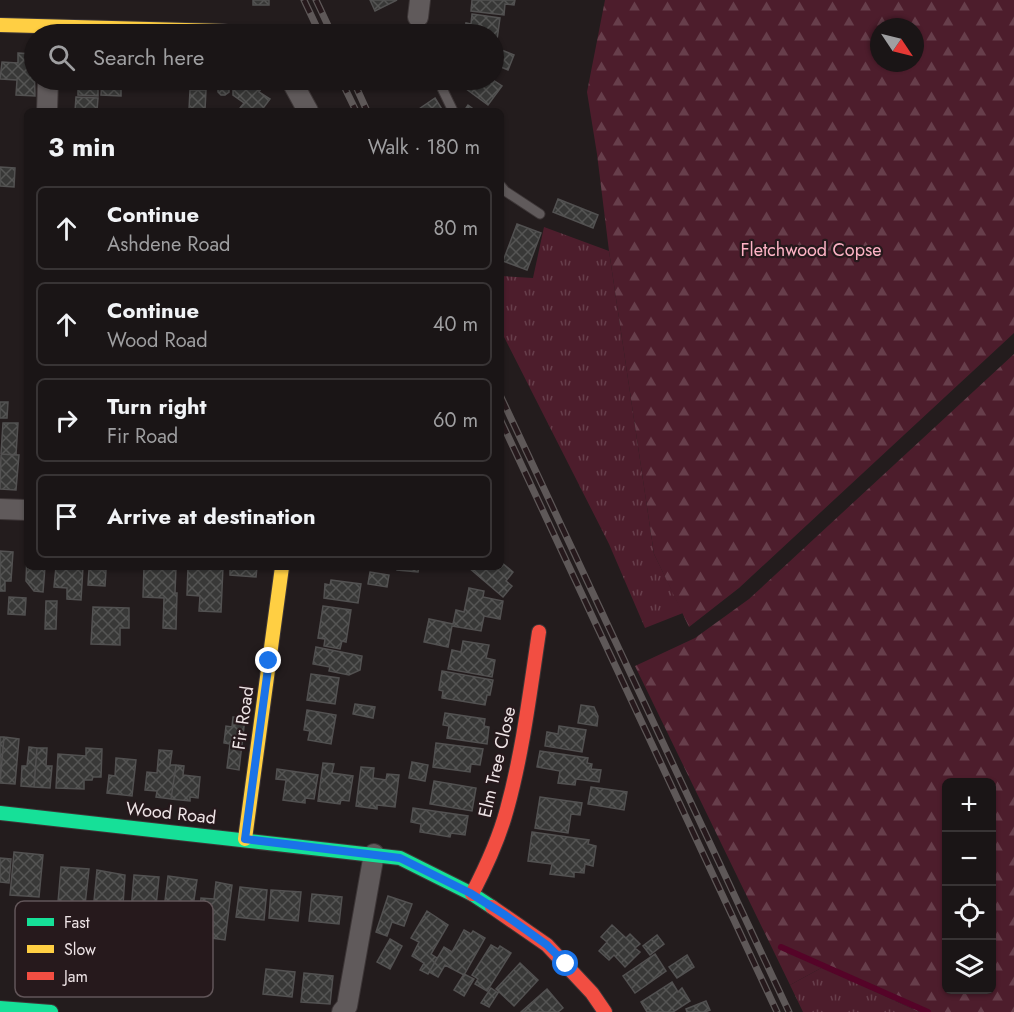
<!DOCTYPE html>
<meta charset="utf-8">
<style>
:root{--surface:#1a1516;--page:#272223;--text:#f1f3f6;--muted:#9f9fa1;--line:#383435}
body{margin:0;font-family:Jost,sans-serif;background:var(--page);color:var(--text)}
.controls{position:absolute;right:18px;bottom:18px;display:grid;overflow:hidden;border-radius:9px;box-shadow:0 2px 4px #0004}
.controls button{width:54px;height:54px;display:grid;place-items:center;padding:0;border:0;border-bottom:2px solid var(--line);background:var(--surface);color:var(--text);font:30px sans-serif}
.compass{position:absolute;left:870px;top:18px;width:54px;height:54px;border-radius:50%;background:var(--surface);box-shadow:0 2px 4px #0004;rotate:125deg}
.stop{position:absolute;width:18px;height:18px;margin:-14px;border:4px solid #1a73e8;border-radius:50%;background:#fff}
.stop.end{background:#1a73e8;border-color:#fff;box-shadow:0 2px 6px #0008}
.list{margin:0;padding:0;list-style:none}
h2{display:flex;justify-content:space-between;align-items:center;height:78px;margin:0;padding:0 24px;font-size:26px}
h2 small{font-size:20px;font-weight:400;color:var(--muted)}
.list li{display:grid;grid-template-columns:39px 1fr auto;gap:18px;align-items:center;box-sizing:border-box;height:84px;margin:0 12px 12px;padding:0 12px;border:2px solid var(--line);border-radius:9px}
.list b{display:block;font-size:22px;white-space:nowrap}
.list p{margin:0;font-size:20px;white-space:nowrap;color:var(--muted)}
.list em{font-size:20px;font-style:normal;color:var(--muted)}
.icon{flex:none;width:33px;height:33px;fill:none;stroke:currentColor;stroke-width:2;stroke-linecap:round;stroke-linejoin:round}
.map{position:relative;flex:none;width:1014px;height:1012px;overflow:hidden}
.search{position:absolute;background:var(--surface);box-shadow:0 2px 4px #0004;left:24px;top:24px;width:480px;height:66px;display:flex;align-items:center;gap:15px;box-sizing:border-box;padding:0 21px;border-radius:33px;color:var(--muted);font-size:22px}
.panel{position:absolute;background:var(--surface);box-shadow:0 2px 4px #0004;left:24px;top:108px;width:480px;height:462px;border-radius:9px}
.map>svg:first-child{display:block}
.grass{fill:url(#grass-tufts)}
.forest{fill:url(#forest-firs);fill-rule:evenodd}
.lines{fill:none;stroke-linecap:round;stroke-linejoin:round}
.stream{stroke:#550428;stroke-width:6}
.building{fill:url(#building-cross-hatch);stroke:#525151;stroke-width:1.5}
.lane-casing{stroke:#3d3637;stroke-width:11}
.street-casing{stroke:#3d3637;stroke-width:22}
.fast-casing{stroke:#3d3637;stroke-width:16}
.slow-casing{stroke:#3d3637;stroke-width:16}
.jam-casing{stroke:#3d3637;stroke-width:16}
.lane{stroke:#605a5b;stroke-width:9}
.street{stroke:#605a5b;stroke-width:20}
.fast{stroke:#16e098;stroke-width:14}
.slow{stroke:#ffcf43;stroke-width:14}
.jam{stroke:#f24e42;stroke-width:14}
.rail-casing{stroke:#5e5858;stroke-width:7}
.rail{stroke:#26191c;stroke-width:4.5;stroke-dasharray:14;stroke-linecap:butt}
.route{stroke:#1a73e8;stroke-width:8}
.labels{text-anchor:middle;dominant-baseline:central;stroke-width:4.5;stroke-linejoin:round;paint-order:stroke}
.park-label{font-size:18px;fill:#fdb3c5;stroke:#26191c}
.street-label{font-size:18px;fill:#eee4e6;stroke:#26191c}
.key{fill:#26191c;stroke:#625659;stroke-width:1.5}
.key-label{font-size:16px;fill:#eee4e6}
</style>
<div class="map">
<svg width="1014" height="1012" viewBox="0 0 1014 1012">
<defs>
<pattern id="grass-tufts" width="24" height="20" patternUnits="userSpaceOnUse" patternTransform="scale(1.5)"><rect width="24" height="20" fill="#4d1d2c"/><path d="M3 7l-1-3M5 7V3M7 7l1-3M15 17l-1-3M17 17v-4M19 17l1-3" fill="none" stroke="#673e4b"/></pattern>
<pattern id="forest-firs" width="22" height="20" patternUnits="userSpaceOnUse" patternTransform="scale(1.5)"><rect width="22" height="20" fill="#4d1d2c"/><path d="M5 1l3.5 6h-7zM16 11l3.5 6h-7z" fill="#673e4b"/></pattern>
<pattern id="building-cross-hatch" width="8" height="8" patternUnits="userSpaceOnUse" patternTransform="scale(1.5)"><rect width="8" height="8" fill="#383837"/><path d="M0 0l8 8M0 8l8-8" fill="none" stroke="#555554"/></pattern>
</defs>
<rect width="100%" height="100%" fill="#231c1d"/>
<path class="grass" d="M544,227L609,251L654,554L683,613L645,628L609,544L501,331V276L533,278Z
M823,967L919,1012H803L790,985Z"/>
<path class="forest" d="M605,0H1014V333L739,588L689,627L654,554L609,251L597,154L587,92ZM879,27H915V63H879Z
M1014,354V1012H919L823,967L790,985L635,666L695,638L749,599ZM946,782H992V990H946Z"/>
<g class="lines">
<path class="stream" d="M781,947L928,1012"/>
</g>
<path class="building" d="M253,0H269V5H253Z
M370,0H397L375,11Z
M472,0H515L514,5L505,4L504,15L471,11Z
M472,14L500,18L496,47H494V34H464L466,23L471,24Z
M499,49L514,55L508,70L494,64Z
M18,53L34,54L35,96L16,95L17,80L0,79L2,62L18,63Z
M78,80H98V96L78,95Z
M131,80H147V85H131Z
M206,80H229V92L225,95H221L218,92V85H206Z
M240,80H252L262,87L259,92L270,99L261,111H242L240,108L244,103L233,95V89Z
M454,80H493L502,86L488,105Z
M102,81L121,82V96L101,95Z
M190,90H206L205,110H189Z
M76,97L98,98L97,111H75Z
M435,98L443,111H416Z
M468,105L476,111H464Z
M0,167L15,168L14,187L0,186Z
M558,199L598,215L593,228L553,212Z
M517,224L541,233L527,270L503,261Z
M0,402H8L7,418H0Z
M3,423H18L16,455L1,454Z
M1,454L19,455L16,490L0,489Z
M0,551L13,552L11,581H5V591H0Z
M27,554V567H45L43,592L34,591L26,581Z
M501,562L513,572L506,581L512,586L503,597L468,567H501Z
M56,567H83L81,600L67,599V588L54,587Z
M144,567H176L175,593H177L176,629L163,628L164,598L143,597Z
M188,567H223L221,612L199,611L200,596L187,595Z
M230,567H257L256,577L230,575Z
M397,567H419L418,572L397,570Z
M89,569L106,570L105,586L88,585Z
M370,572L389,575L387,587L368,584Z
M331,580L361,584L358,603L324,598L325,584L330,585Z
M469,588L484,591L483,597L503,601L500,619L484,616L481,631L452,626L448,647L424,642L429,619L453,624L456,610L464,612Z
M9,597L26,598L25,615L8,614Z
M46,601H57L56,629H45Z
M323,606L351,610L346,642L342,641L340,649L324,646L325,639L318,638Z
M93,607L129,608V628H120V645L91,644Z
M463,641L489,645L486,658L495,660L492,677L448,669L452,650L461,652Z
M316,647L362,656L360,670L349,675L329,671L330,667L313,664Z
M442,671L493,680L490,695H487L485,705L442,698L443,691L439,690Z
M311,674L339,678L335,704L307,700Z
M355,704L375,707L373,718L353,714Z
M581,705L594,707L598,716L597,726L578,723Z
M307,710L336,715L331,744L308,740L310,731L304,730Z
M445,713L485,719L484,726L489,727L487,744L447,738L449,726L443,725Z
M233,717L245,718L239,770L227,768L230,744L224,743L226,726L232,727Z
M559,726L586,730L582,752L545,746L547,732L558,734Z
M0,737H4L0,783Z
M4,737L19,739L15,784L0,783Z
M436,743L483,749L480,765L471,764L470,772L433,767Z
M29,747L37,748L34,787L21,786L22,766H27Z
M37,748H47L46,766H52L50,788L34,787Z
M86,748L102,749L101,777H93L92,780H84V789L56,788L58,754L86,756Z
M159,750L172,751L170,765H176L171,799L156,797L157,791L145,790L147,772L157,773Z
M540,751L588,758L587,763L592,764L591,769L601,770L599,782L576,779L575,785L558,783L560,771L537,767Z
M116,758L136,760L132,796L107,793L109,775L115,776Z
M412,762L428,765L425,781L409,778Z
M323,763L334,764L332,773L353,776L349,801L341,800L340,804L318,801Z
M176,765L184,766L183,775L200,777L198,798L190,797V801L171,799Z
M361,767L374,768L373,778L386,780L387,774L399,775L395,807L377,805V809L356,806Z
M277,769L318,775L314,799L305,798V803L283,800L286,780L276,779Z
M434,781L476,788L472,811L430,804Z
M591,787L627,792L624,810L588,804Z
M540,797L582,803L580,815L571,814L568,833L535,828Z
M413,808L468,816L465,835L451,833L450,837L420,832L421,824L411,822Z
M532,832L589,840L588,844L596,846L593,866L585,864L584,873L574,872V877L550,874L552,864L528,861Z
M14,852L43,855L39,897L10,895Z
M0,858L11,859L9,883L0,882Z
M61,867L89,869L85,905L58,902Z
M97,870L125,875L123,905L121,904L120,913L114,912V916L98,915L99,911H95L96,901H94Z
M134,875L159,877L153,935L129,933Z
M168,876L197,880L192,913L164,909Z
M216,882L232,885L225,940L197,936L201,898L214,899Z
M240,887L267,890L264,920L236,917Z
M271,890L301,892L298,921L269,918Z
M312,894L342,897L339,924L309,921Z
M388,896L412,904L404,926L392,922L387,936L376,932Z
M427,911L448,925L431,954L437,958L428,974L420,970L424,963L412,956L419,942L411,938Z
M612,925L626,938L630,934L640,944L635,948L640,952L625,967L614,955L609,960L599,951L607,942L601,937Z
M464,930L471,934L473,931L485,938L464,975L445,965L438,977L429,972L444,947L452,952Z
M657,935L664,944L650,955L643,946Z
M390,939L402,946L390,969L377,962Z
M491,945L498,949L500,946L511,953L487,991L475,984L478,979L472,975Z
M655,954L666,971L635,993L623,976Z
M687,955L694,967L677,978L669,967Z
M520,963L538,980L514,1006L496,989Z
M266,969L295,972L292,997L263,994Z
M304,973L333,976L330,1004L301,1002Z
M464,974L474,979L464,996L454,990Z
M672,982L678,992L682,988L690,1001L673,1012H647L641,1002Z
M491,988L498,993L489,1007L481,1003Z
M547,989L563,1008L558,1012H521Z
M706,1001L710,1010L705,1012H687L686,1009Z"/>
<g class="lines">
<defs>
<path id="lane" d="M418,17L420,34
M438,80L453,111
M501,186L505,191L540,214"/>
<path id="street" d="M418,17L420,0
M291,80L308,111
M47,111L48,80
M0,509L27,510
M342,1012L347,1006L374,854"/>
<path id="fast" d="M0,813L400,858L472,894L492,907
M0,1008L51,1012"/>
<path id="slow" d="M0,25L223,31L237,34
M245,839L282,567"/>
<path id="jam" d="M472,894C486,867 499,839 507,809C523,751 530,691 539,632
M492,907L547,945L592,993L605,1012"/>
</defs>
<use href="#lane" class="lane-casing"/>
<use href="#street" class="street-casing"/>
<use href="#fast" class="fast-casing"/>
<use href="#slow" class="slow-casing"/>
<use href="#jam" class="jam-casing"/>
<use href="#lane" class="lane"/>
<use href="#street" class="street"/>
<use href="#fast" class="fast"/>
<use href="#slow" class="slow"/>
<use href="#jam" class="jam"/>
<defs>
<path id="rail" d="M304,0L320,34
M316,0L332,34
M341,80L356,111
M353,80L367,111
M501,397L789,1012
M501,421L777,1012"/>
</defs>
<use href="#rail" class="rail-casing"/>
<use href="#rail" class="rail"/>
</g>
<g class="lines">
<path class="route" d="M269,661L245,839L400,858L470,893L505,915L547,945L566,964"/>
</g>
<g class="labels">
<g class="park-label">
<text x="811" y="250">Fletchwood Copse</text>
</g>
<g class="street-label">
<text transform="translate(243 718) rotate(-82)">Fir Road</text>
<text transform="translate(497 762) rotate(-77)">Elm Tree Close</text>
<text transform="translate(171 813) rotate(6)">Wood Road</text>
</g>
</g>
<rect x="15" y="901" width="198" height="96" rx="9" class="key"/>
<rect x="27" y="918" width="27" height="8" fill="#16e098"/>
<rect x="27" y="945" width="27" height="8" fill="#ffcf43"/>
<rect x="27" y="972" width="27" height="8" fill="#f24e42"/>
<g class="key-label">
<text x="64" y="928">Fast</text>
<text x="64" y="955">Slow</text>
<text x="64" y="982">Jam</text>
</g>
</svg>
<div class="controls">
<button>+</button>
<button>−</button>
<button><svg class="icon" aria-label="locate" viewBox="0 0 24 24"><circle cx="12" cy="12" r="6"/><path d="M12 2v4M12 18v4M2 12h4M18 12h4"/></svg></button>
<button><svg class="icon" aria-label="layers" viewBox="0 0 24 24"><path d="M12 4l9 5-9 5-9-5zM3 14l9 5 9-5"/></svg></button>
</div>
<svg class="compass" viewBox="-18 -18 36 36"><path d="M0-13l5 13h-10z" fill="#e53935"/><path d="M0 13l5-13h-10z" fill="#9f9fa1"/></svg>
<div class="stop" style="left:566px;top:964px"></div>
<div class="stop end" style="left:269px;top:661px"></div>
<div class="search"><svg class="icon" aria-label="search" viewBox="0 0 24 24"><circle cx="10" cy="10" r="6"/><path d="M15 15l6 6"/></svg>Search here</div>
<section class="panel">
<h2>3 min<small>Walk · 180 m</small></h2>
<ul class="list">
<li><svg class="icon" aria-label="ahead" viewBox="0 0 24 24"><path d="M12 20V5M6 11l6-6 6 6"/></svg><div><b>Continue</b><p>Ashdene Road</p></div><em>80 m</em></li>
<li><svg class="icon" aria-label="ahead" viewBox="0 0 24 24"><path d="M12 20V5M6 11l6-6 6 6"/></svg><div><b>Continue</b><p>Wood Road</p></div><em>40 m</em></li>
<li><svg class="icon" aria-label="right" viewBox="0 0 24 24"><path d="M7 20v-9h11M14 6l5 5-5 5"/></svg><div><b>Turn right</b><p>Fir Road</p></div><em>60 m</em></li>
<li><svg class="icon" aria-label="arrive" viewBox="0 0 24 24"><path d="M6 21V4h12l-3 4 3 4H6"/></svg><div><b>Arrive at destination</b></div></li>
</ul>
</section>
</div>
